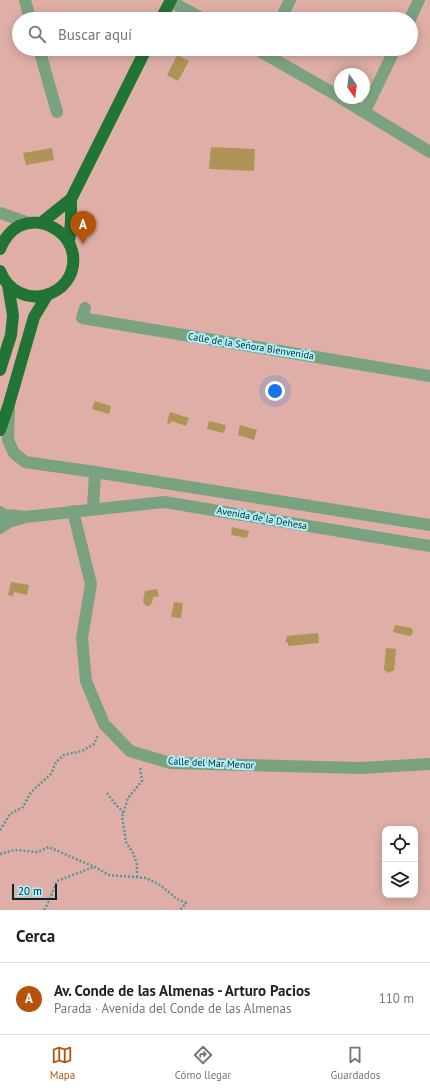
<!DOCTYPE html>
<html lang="es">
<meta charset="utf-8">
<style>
:root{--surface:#fff;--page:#f6f6f6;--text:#222;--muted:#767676;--line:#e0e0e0;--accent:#b45309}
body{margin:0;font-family:"PT Sans",sans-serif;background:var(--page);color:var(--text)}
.controls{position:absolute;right:12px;bottom:12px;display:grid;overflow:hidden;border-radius:8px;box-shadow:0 2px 10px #0003}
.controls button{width:36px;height:36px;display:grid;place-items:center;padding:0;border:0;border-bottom:1px solid var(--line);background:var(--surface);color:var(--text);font:20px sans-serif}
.compass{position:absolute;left:334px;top:68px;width:36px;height:36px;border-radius:50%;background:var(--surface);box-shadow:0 2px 10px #0003;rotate:166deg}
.scale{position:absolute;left:12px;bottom:10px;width:45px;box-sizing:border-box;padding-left:4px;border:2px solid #03272c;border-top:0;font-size:11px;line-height:14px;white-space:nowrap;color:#03272c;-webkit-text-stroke:3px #b1f0fa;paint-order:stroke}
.you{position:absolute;left:275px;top:391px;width:14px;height:14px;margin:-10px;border:3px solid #fff;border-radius:50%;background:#1a73e8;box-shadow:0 0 0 6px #1a73e833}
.badge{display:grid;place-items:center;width:26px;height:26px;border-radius:50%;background:var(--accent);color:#fff;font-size:13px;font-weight:700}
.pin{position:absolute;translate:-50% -33px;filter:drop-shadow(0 1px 2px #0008)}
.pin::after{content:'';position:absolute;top:21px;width:14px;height:12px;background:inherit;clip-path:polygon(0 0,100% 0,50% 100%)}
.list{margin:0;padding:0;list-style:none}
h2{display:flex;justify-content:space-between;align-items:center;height:52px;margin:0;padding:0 16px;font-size:17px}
h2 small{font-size:13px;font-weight:400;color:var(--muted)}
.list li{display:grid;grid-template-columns:26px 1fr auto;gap:12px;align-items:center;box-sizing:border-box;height:72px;padding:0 16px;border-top:1px solid var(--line)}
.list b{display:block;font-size:15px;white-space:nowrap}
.list p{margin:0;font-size:13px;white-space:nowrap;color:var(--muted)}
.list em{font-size:13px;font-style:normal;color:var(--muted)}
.icon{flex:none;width:22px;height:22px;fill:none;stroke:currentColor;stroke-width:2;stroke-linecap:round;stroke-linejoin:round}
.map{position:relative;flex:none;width:430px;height:910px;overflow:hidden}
.search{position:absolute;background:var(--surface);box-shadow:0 2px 10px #0003;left:12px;right:12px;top:12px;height:44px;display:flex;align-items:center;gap:10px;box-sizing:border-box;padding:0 14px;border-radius:22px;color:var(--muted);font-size:15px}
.sheet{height:124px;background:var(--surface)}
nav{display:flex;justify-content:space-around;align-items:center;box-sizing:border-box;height:56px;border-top:1px solid var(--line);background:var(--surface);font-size:11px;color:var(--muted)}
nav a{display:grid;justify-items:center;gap:2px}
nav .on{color:var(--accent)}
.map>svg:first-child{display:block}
.green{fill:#deaea7;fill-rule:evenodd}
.water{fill:#ae9557}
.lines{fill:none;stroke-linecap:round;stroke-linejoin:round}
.path{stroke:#57959e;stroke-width:2.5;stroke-dasharray:2 2;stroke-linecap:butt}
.minor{stroke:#7ba280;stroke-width:12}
.major{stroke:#217436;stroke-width:12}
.labels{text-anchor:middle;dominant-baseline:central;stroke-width:4;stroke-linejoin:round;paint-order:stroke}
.street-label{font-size:10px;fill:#03272c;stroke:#b1f0fa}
</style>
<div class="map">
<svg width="430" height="910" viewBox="0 0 430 910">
<rect width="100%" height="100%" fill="#95e6f2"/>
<path class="green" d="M0,0H430V910H0ZM19,19H411V49H19ZM340,74H364V98H340ZM385,829H415V895H385Z"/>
<path class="water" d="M177,55L189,61L178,81L167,75Z
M211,147L255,149L254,171L209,169Z
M52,148L54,160L26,165L23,153Z
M95,401L111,406L109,414L92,409Z
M170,412L189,418L186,426L171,421L170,424L167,423Z
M209,421L226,425L224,433L207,429Z
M240,425L257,430L254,440L238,435Z
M232,527L249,531L247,538L231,535Z
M11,582L29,585L27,595L14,592L13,596L8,595Z
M157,589L159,596L153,597C152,603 151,608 145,605L143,601L145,591Z
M174,602L183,603L181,618L171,617Z
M395,625L412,628L413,633L410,636L393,632Z
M318,633L319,643L288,646V643L285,641L287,638V636Z
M386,648L396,649L394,671H392L389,673L384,670Z"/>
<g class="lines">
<path class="path" d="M107,793L116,805L124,813
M0,830L10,814L23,807L31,792L51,774L56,762L64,755L82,751L94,744L98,735
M0,854L15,850L37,852L49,847L78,860L95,867L109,875L146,878L160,885L177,899L186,903L180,910
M137,877V865L133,853L126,842L122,817L128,798L142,781L140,767
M44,910C50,901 53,890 57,881L94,867"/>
<path class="minor" d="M25,0L30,19
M170,1L203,19
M281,19L290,0
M410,19L419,0
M39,49L57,112
M256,49L340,97
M341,98L430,152
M365,111L395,49
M0,213L29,223
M85,308L82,318L430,376
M9,409L8,440L14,453L25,462L95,472L430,525
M93,509L95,472
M73,511L91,584L82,638L86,681L104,724L130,751L170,763L360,768L430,764
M0,512L3,515L20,516
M0,528L9,522L25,517L164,502L430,546"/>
<path class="major" d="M161,19L171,0
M41,223L71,199L146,49
M69,243L71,220V199
M0,249C4,239 10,231 19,226C41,216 69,230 73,255C78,298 17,314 0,271
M0,370L11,335L13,315L8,285
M0,430L9,404L34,317L48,294"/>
</g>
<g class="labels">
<g class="street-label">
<text transform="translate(251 346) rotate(9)">Calle de la Señora Bienvenida</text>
<text transform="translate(262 518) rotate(10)">Avenida de la Dehesa</text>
<text transform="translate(211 763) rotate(3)">Calle del Mar Menor</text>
</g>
</g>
</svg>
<div class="controls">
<button><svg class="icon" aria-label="locate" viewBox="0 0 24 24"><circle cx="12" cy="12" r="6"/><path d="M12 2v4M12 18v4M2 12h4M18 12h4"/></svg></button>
<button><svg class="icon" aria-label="layers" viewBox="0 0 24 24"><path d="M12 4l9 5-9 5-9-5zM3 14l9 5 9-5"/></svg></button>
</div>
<svg class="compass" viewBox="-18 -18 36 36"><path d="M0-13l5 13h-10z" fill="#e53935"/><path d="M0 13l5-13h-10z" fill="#767676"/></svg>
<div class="scale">20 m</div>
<div class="you"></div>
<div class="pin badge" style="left:83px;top:244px">A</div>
<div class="search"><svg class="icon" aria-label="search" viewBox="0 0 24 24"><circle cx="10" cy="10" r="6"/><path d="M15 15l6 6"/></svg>Buscar aquí</div>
</div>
<section class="sheet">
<h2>Cerca<small></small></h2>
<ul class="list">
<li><span class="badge">A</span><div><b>Av. Conde de las Almenas - Arturo Pacios</b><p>Parada · Avenida del Conde de las Almenas</p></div><em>110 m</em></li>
</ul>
</section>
<nav>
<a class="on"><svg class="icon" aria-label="map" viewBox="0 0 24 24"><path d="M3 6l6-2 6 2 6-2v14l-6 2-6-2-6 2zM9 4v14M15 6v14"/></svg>Mapa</a>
<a><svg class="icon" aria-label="directions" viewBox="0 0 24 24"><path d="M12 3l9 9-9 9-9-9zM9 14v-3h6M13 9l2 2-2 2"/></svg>Cómo llegar</a>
<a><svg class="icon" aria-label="saved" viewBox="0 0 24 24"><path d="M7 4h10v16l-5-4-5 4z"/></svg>Guardados</a>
</nav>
